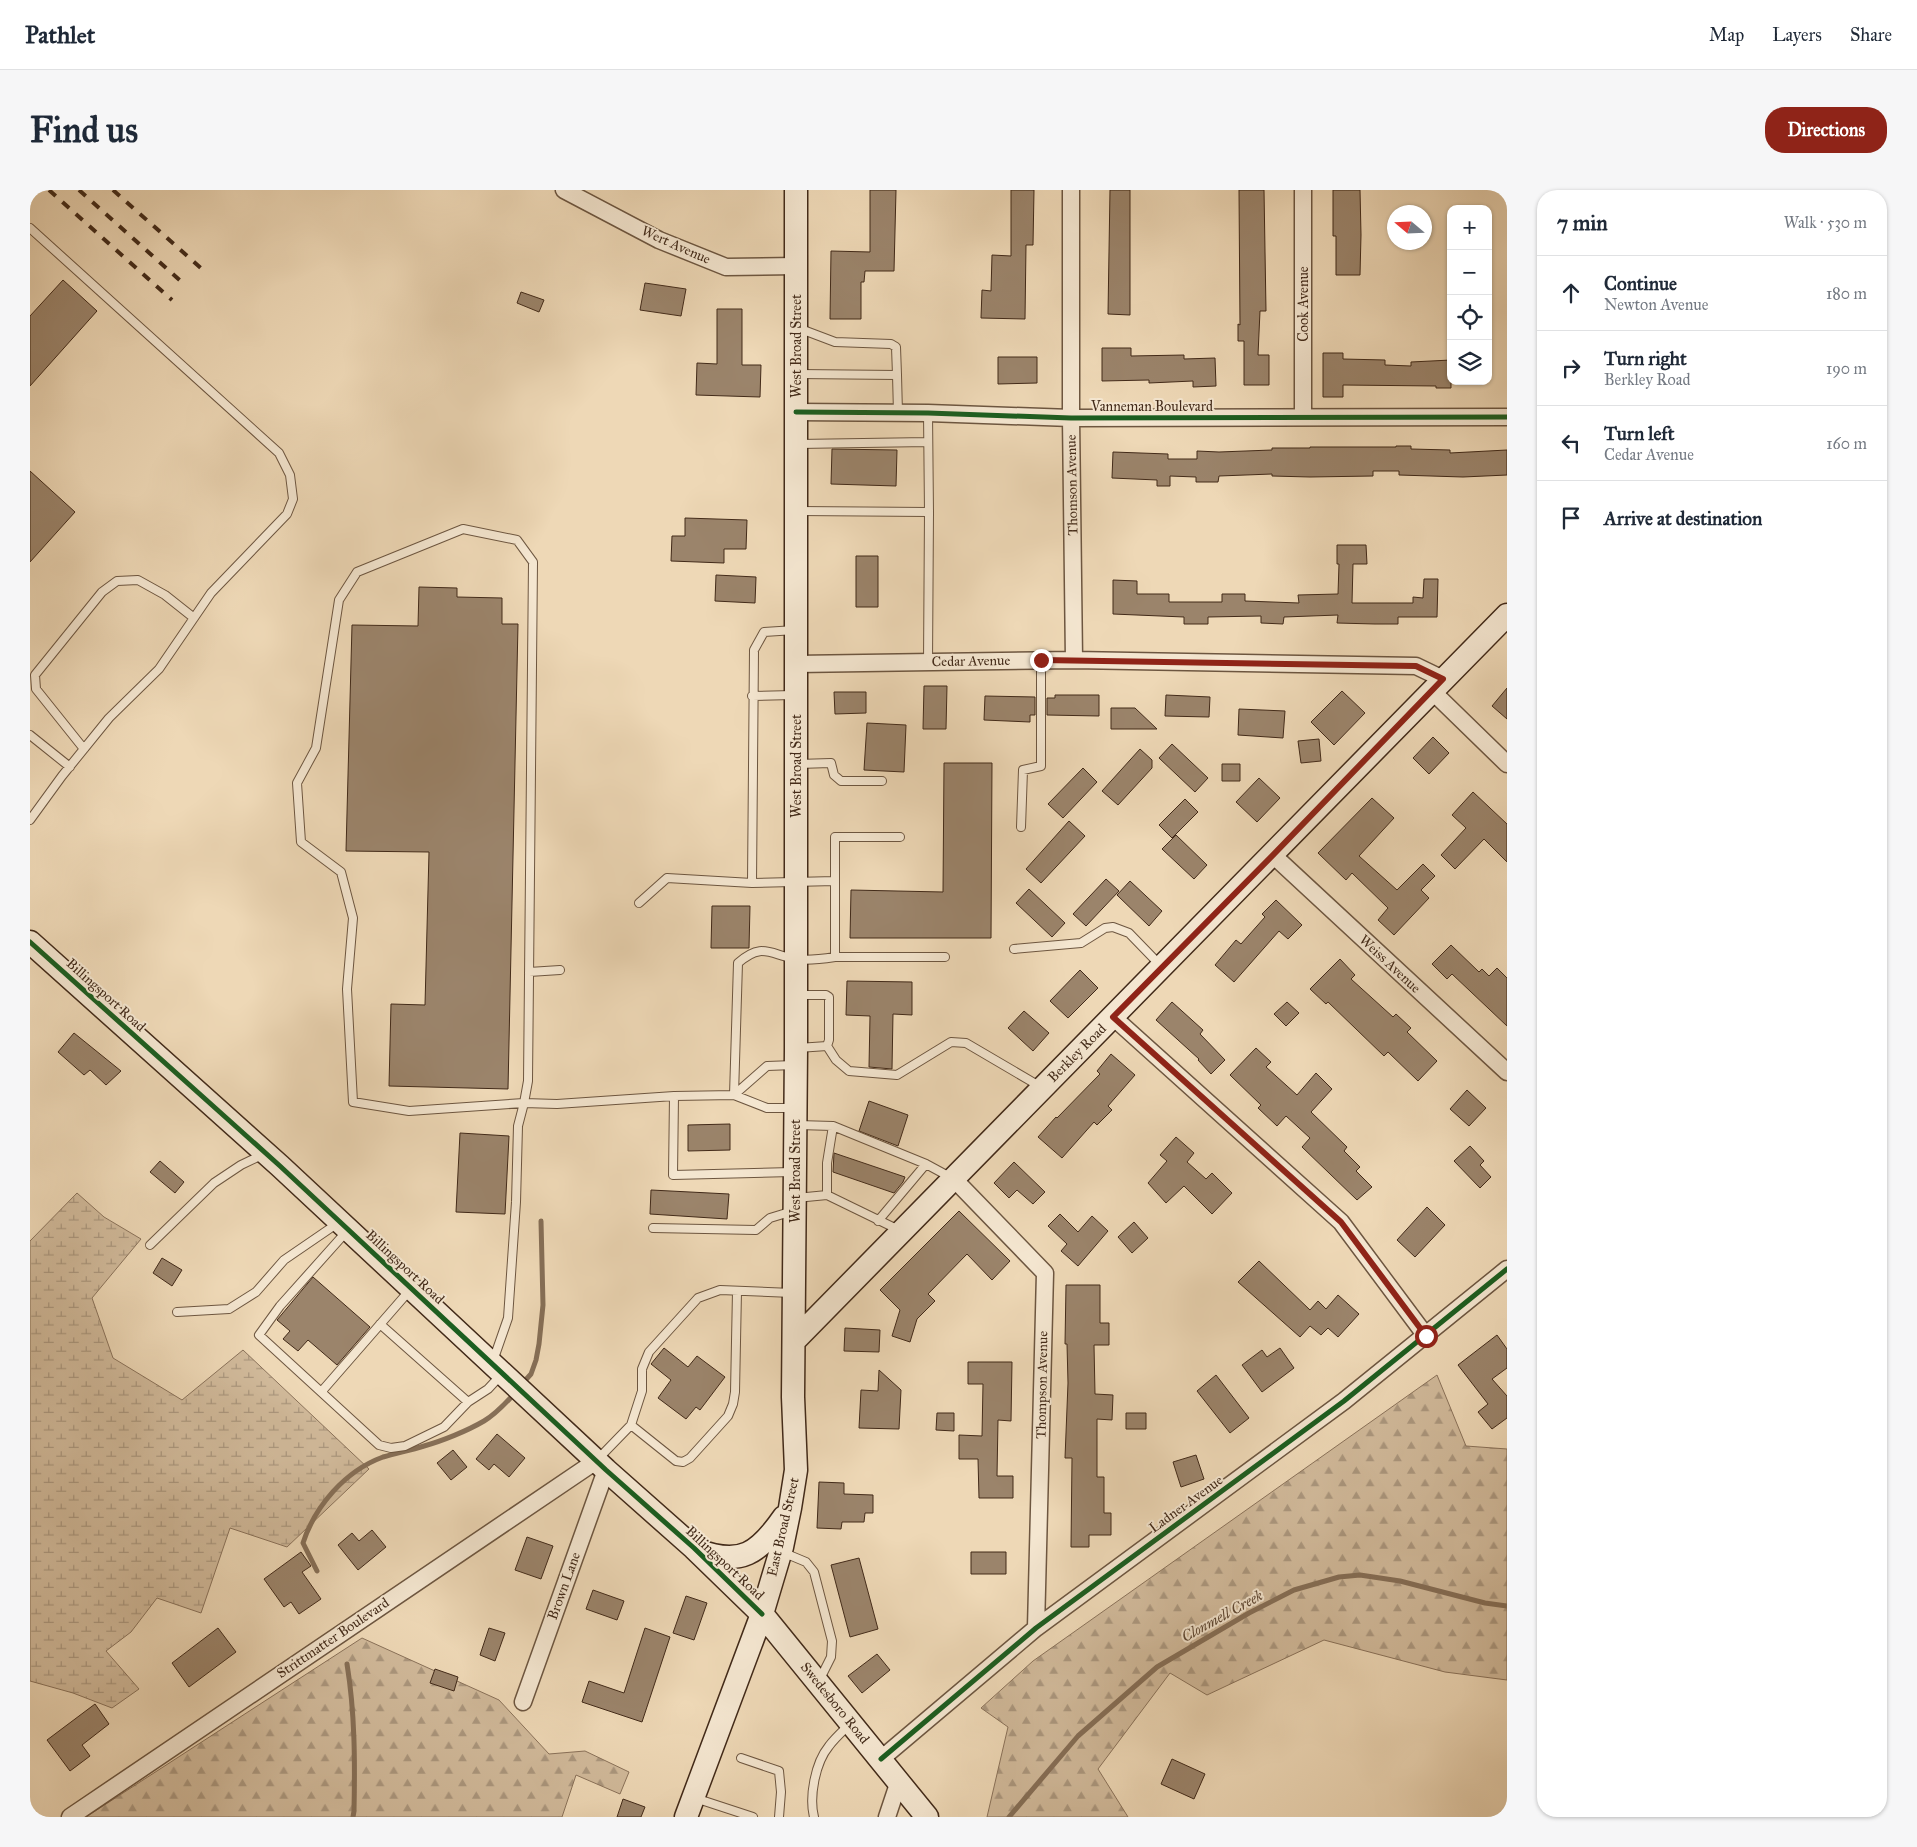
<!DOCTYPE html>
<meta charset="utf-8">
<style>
:root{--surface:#fff;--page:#f6f6f7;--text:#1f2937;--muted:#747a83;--line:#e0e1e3;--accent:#8f2418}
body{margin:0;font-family:"IM FELL Great Primer",serif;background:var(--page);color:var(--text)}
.controls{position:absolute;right:15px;top:15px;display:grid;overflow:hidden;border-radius:10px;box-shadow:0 1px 4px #0004}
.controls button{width:45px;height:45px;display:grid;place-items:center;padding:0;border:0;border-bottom:1px solid var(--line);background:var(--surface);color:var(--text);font:25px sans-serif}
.compass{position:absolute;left:1357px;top:15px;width:45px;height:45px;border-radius:50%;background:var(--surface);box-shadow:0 1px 4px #0004;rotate:289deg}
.stop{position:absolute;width:15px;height:15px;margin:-11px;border:4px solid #8f2418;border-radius:50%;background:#fff}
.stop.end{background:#8f2418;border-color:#fff;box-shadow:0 1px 5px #0008}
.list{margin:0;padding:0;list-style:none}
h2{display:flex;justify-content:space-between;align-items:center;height:65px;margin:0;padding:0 20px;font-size:21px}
h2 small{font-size:16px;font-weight:400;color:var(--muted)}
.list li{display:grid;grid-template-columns:32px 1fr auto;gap:15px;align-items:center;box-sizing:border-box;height:75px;padding:0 20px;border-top:1px solid var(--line)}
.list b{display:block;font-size:19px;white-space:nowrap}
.list p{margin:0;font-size:16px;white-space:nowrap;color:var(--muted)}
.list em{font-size:16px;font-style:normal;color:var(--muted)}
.icon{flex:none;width:28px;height:28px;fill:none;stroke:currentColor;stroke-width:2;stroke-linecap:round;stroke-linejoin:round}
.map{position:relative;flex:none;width:1477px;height:1627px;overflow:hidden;border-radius:20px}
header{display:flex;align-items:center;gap:30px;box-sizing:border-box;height:70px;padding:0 25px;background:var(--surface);border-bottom:1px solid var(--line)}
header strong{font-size:24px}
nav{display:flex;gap:28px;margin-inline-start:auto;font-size:18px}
.intro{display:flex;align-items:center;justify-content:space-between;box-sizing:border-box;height:120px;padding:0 30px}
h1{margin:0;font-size:35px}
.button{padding:12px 22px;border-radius:20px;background:var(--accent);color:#fff;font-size:18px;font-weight:700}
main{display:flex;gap:30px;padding:0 30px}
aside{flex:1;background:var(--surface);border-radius:20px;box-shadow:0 1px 4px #0004}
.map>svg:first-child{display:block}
.forest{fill:url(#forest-firs);stroke:#8a725a}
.wetland{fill:url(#wetland-marsh);stroke:#8a725a}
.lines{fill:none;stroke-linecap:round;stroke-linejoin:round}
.stream{stroke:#866f57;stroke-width:5}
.building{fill:#9b846b;stroke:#422a19}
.lane-casing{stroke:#6d5640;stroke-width:10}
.street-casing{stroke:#6d5640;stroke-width:19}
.secondary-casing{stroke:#422a19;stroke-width:25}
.lane{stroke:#f4e6d0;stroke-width:8}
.street{stroke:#f4e6d0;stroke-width:16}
.secondary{stroke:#f4e6d0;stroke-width:22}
.rail{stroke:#422a19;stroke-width:4;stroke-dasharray:9 9;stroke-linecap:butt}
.cycleway-casing{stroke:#f4e6d0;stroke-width:8}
.cycleway{stroke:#1b5e20;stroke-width:5}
.route{stroke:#8f2418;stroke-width:6}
.labels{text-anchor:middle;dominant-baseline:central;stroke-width:4;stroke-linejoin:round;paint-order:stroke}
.street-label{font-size:14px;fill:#422a19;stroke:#f4e6d0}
.water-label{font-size:15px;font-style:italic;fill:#5e4733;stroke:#f4e6d0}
</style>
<header>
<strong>Pathlet</strong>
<nav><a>Map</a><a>Layers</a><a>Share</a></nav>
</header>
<div class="intro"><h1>Find us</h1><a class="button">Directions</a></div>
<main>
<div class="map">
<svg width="1477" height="1627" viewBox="0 0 1477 1627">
<defs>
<pattern id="forest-firs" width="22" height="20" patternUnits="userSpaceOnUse" patternTransform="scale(1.25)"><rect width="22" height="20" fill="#d1ba9b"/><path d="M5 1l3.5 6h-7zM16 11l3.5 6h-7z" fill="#ab977e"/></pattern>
<pattern id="wetland-marsh" width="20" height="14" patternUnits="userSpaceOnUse" patternTransform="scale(1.25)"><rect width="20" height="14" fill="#d1ba9b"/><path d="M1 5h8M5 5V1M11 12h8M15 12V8" fill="none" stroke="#ab977e"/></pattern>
</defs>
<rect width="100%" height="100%" fill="#eed8b6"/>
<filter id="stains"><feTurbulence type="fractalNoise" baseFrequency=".004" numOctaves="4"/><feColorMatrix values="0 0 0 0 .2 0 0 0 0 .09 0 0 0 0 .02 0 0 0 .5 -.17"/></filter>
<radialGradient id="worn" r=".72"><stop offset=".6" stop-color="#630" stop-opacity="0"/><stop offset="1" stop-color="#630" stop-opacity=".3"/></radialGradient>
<path class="forest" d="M1407,1185L1436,1256L1477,1259V1490L1415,1482L1294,1450L1177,1505L1140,1483L1068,1579L1098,1627H957L978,1537L951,1518L1003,1471Z
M332,1448L469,1510L519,1564L555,1561L599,1582L590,1604L546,1585L532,1627H56Z"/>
<path class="wetland" d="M47,1003L74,1027L111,1049L62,1108L83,1168L152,1210L213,1160L339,1279L257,1357L200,1338L171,1423L127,1408L101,1442L76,1461L109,1499L82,1518L43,1503L0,1491V1051Z"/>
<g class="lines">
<path class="stream" d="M492,1194L501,1184L506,1170L509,1154L513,1115L511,1031
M287,1381L273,1353C285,1316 315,1281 353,1267C367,1263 381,1260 394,1256C412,1251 437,1241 454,1231C466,1224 476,1213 485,1203
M317,1474C325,1523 325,1572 324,1621L323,1627
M979,1627L1048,1546L1127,1477L1219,1423L1264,1400L1309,1387L1330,1385L1370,1391L1455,1413L1477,1416"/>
</g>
<path class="building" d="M840,0H866L864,81H835L834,92H831V129H800L801,61L840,62Z
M981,0H1004L1003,55H996L995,129L951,128L952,100L961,101L962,65L981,66Z
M1080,0H1100V125L1078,124Z
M1209,0H1234L1236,121H1230L1228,165H1239V195H1214V151H1208V134L1210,135Z
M1303,0H1330L1331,45L1330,85H1306V46H1303Z
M33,90L67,121L0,196V126Z
M615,93L656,99L651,126L610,120Z
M491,102L514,110L509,122L487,113Z
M687,119H712V175H731L730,207L666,205L667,173L687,174Z
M1072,158H1101V166L1154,165V169L1185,168L1186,196L1163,197V191L1119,193V190L1072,191Z
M1293,163H1313V169L1355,170V175L1381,176V172L1421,170V198H1406V196L1313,195V207H1293Z
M968,167H1007V193L968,194Z
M1366,256H1381V259L1420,260V263L1477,260V285L1433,287L1369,285V281H1343V286L1280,287L1242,286V284L1189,286L1188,292H1166V287L1140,286V296H1127V290L1082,288L1083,262L1138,264V269H1167V261L1189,262L1242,260V258H1280V257H1366Z
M802,259L867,260L866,296L801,294Z
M0,281L45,322L0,372Z
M655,328L717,330L716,359H694V373L641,371L642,346H655Z
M1307,355H1336L1337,374H1323L1322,413H1383V407L1393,408L1394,389H1408L1407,427H1368V434H1345L1307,433L1308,425L1254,427L1253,434L1231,433V426L1178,427V434H1154V427L1083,424V390L1107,391V404H1139V412H1192V404H1215V411L1269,413L1268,405L1308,404L1309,374H1307Z
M826,366H848V417H826Z
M686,385L726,387L725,413L685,411Z
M389,397L427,398V407L472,408V434H488L478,899L359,896L361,814L395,815L399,662L316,661L322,435L388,436Z
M894,496H917L916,539H893Z
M1477,498V529L1462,516Z
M1312,501L1335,523L1304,555L1281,532Z
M804,502H836V523L805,524Z
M1025,505H1069V526L1017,525V508H1025Z
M1136,505L1180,507L1179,527L1135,526Z
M955,506L1005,507V525H1000V532L954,530Z
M1081,518H1105L1127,539H1081Z
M1209,519L1255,521L1253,548L1208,545Z
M837,533L876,535L874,582L834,580Z
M1403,547L1419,563L1399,584L1383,568Z
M1289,549L1291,571L1271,573L1268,551Z
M1142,554L1178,588L1165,602L1129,568Z
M1110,559L1122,570V578L1088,615L1072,601Z
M914,573H962L961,748H820L821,700L913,702Z
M1192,574H1210V591H1192Z
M1053,578L1067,592L1033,628L1018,614Z
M1229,588L1250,608L1227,632L1206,612Z
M1443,602L1477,634V672L1454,649L1425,679L1411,665L1436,638L1422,625Z
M1342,608L1364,628L1329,666L1367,700L1393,674L1405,686L1391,700L1399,708L1364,745L1348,730L1358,718L1322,683L1316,690L1288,663Z
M1155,609L1168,622L1142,648L1129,635Z
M1039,631L1055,646L1011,693L996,679Z
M1146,645L1177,675L1164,689L1132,659Z
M1076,689L1089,701L1056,736L1043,724Z
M1100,691L1132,721L1119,736L1087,705Z
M999,699L1035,733L1022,747L986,713Z
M1246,710L1272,735L1258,749L1249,741L1204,792L1185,775L1206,750L1211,754L1235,727L1232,724Z
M682,716H720L719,758H681Z
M1421,755L1449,782L1452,779L1459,786L1467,778L1477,788V836L1422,784L1417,789L1402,774Z
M1310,769L1325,785L1321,789L1363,827L1366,824L1381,838L1377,842L1407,871L1388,891L1358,862L1354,866L1298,812L1296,814L1280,799Z
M1050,780L1068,798L1038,828L1020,811Z
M817,791L882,792V825L863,824L862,879L839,877L840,826L816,825Z
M1142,812L1173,840L1170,844L1195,870L1181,884L1168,870L1169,869L1126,830Z
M1257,812L1269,823L1256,836L1244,824Z
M994,821L1019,843L1003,861L978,838Z
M44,843L91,881L76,895L60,880L54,885L28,862Z
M1226,858L1241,872L1236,877L1267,905L1286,883L1302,899L1281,922L1317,957L1314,961L1330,977L1326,981L1342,997L1327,1010L1272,957L1280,948L1256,926L1247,936L1228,918L1231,915L1200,885Z
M1081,864L1105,885L1078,916L1082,920L1067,935L1064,932L1032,968L1008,947L1026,927L1027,928L1070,884L1067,881Z
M1437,900L1456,918L1439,936L1420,919Z
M839,911L878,925L868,956L829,941Z
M700,934V960L658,961V935Z
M430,943L479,946L475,1024L426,1022Z
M1146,947L1164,963L1157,972L1176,989L1182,983L1202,1003L1182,1024L1154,996L1136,1013L1118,993L1137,971L1130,965Z
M1440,956L1454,971L1450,975L1461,987L1450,998L1424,971Z
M804,963L875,987L873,992L864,1003L803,982Z
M130,971L154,992L145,1003L120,982Z
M984,972L1015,1002L1003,1014L987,1000L979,1008L964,993Z
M621,1000L699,1004L697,1029L620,1024Z
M1397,1017L1415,1035L1385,1067L1367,1050Z
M929,1021L980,1071L962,1090L937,1064L898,1104L905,1111L887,1129L880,1152L862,1146L870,1120L850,1100Z
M1030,1024L1048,1042L1062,1026L1078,1041L1048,1076L1031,1061L1037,1054L1018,1036Z
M1104,1032L1118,1048L1102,1063L1088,1047Z
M132,1068L152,1080L142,1096L123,1083Z
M1229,1071L1280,1120L1288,1111L1296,1119L1308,1105L1329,1124L1308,1147L1298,1138L1291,1145L1280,1136L1270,1147L1208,1092Z
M283,1087L340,1137L307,1175L278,1150L268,1161L253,1149L260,1141L247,1130Z
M1036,1095H1070V1133H1079V1155H1064L1065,1204L1083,1205L1082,1230L1067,1229V1287H1074V1323H1081V1345H1059V1357H1041L1042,1268H1035L1038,1193L1037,1154H1035Z
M815,1138L850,1140L849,1162L814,1161Z
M1467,1145L1477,1159V1178L1462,1189L1477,1206V1228L1462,1239L1448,1222L1458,1214L1428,1175Z
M634,1158L658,1177L667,1166L695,1187L670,1220L666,1217L656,1229L628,1208L641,1190L621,1174Z
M1250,1158L1264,1178L1232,1202L1212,1175L1232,1160L1237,1167Z
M938,1172H982L981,1231L968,1230L967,1286H983V1308H949L948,1269H929V1245L952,1246L953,1194H938Z
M849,1180L871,1200L869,1239L829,1238L831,1200L848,1201Z
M1186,1185L1219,1228L1200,1243L1167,1201Z
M907,1223H924V1241L906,1240Z
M1096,1223H1116V1239H1096Z
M467,1244L495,1268L479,1287L464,1274L459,1280L446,1269Z
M423,1260L437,1277L421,1290L407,1273Z
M1166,1265L1174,1289L1151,1297L1143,1272Z
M789,1292L814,1293V1304L843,1305V1323H835L834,1332H812L811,1339L787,1338Z
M342,1340L356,1357L328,1380L308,1355L322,1343L329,1351Z
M497,1347L523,1356L511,1389L485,1380Z
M271,1362L281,1376L272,1382L291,1409L269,1424L261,1412L254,1417L234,1389Z
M941,1362H976V1384H941Z
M829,1368L848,1439L820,1447L801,1375Z
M563,1400L594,1411L587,1430L556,1419Z
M656,1406L677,1413L664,1450L643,1443Z
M188,1438L206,1462L159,1497L142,1473Z
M459,1438L475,1443L465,1471L450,1465Z
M615,1438L640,1447L612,1532L552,1512L559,1491L594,1503Z
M847,1464L860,1480L832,1503L818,1486Z
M405,1479L428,1487L424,1501L400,1493Z
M65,1514L79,1534L52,1555L60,1566L40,1581L17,1550Z
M1142,1569L1175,1584L1164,1609L1131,1594Z
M593,1609L615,1617L611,1627H587Z"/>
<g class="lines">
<defs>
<path id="lane" d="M0,38L249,263L260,285L263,309L257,324L181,403L129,479L79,528L32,586L0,630
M768,138L805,152L861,154L866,157L867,185L768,184
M867,185L868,223
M768,254L898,252
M768,321L899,322L898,223
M433,339L487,350L503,372L498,891L494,913L379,921L323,912L317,799L323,728L311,682L271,652L267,593L286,558L309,410L327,382Z
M898,472L899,322
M722,506L763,505
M0,545L40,577
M54,559L6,499L5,485L72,402L87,391L108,390L135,405L164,428
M768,574L801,573L804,585L811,591H852
M991,637L993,580L1011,576V470
M805,691V647H870
M609,713L637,688L722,693
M984,759L1051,753L1075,738L1083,737L1099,743L1130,775
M805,767H915
M499,782L530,780
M767,805H796L799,807V850L797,856L768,858
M797,856L806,870L819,881L867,885L921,852L936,853L1011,897
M704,905L708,773C732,752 739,764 765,769C778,771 792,769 805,767V691L722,693L724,460L734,442L765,440
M704,905L737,876L764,875
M644,906L643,985L762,982
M768,935L803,936L896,974L920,987
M797,1005V973L803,936
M766,1008L797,1005L869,1040
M848,1031L896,974
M623,1038L726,1040L740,1028L763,1021
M317,1041L250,1116L229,1145L349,1255L361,1258L375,1256L414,1237L438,1212L458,1199L471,1185
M120,1055L184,993L211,975L234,964
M147,1122L199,1119L226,1102L254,1070L308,1033
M350,1134L438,1212
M463,1171L478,1128L486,1012L488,936L494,913L527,914L644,906L704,905L737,918H763
M292,1201L380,1100
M601,1235L646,1271L653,1272L660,1268L698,1226L703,1214L705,1202L707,1101
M567,1270L601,1235L612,1201V1179L619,1162L668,1108L690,1100L762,1103
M752,1362L776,1372L784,1382L802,1451L801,1467L789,1491
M711,1568L749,1581L751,1602L749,1627
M665,1608L723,1627
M784,1627C779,1607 785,1573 799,1556C805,1548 813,1541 820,1534"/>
<path id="street" d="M534,0L629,50L696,77L766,76
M1041,0V228L1044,470
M766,222L898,223L1041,228L1477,227
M1273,227V0
M766,474L1044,470L1386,476L1413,489
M1402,501L1477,574
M1243,665L1477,882
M1083,827L1311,1032L1396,1146
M924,989L1015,1083L1006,1438
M493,1512L576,1280
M851,1569L1006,1438L1314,1211L1477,1079
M40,1627L566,1271
M857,1627L869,1591"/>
<path id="secondary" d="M0,752L250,976L576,1280L664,1358L732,1424L897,1627
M764,1151L1477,425
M667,1360C711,1377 729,1363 754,1327
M656,1627L732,1424L752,1357L760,1318L766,1280L763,1207L766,859V0"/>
</defs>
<use href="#lane" class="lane-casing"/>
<use href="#street" class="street-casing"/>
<use href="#secondary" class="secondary-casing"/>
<use href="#lane" class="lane"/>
<use href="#street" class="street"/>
<use href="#secondary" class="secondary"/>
<path class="rail" d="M19,0L142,110
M49,0L155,95
M83,0L172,79"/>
<defs>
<path id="cycleway" d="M766,222L898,223L1041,228L1477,227
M0,752L250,976L576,1280L664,1358L732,1424
M851,1569L1006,1438L1314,1211L1477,1079"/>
</defs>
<use href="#cycleway" class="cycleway-casing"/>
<use href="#cycleway" class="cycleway"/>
</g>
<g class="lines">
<path class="route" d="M1011,470L1386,476L1413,489L1243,665L1083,827L1311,1032L1396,1146"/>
</g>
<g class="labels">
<g class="street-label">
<text transform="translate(646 55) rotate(24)">Wert Avenue</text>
<text transform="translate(1273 114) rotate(-90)">Cook Avenue</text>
<text transform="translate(766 156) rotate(-90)">West Broad Street</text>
<text x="1122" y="216">Vanneman Boulevard</text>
<text transform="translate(1042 295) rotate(-91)">Thomson Avenue</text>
<text transform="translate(941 471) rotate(-1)">Cedar Avenue</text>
<text transform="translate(766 576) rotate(-90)">West Broad Street</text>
<text transform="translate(1360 774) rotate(43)">Weiss Avenue</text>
<text transform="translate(76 805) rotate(42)">Billingsport Road</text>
<text transform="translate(1047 863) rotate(-45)">Berkley Road</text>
<text transform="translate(765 981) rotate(-90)">West Broad Street</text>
<text transform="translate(375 1077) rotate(43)">Billingsport Road</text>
<text transform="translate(1012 1195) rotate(-89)">Thompson Avenue</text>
<text transform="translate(1156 1314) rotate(-36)">Ladner Avenue</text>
<text transform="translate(753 1337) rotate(-77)">East Broad Street</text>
<text transform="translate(695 1373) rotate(43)">Billingsport Road</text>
<text transform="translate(534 1396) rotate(-70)">Brown Lane</text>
<text transform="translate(303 1448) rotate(-34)">Strittmatter Boulevard</text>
<text transform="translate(805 1513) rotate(51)">Swedesboro Road</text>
</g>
<g class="water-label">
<text transform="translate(1192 1426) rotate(-29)">Clonmell Creek</text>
</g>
</g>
<rect width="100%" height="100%" filter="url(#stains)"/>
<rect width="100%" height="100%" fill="url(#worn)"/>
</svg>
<div class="controls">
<button>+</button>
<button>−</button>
<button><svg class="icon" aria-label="locate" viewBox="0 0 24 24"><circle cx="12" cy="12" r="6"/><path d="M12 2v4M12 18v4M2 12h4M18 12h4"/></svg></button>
<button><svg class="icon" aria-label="layers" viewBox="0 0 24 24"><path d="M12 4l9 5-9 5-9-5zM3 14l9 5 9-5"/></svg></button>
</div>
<svg class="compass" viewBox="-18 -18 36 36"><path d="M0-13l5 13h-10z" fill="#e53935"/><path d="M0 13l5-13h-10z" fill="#747a83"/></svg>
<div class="stop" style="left:1396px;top:1146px"></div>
<div class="stop end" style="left:1011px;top:470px"></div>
</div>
<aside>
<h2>7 min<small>Walk · 530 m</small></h2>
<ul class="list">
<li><svg class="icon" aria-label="ahead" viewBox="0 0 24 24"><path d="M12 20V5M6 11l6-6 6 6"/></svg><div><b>Continue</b><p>Newton Avenue</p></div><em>180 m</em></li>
<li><svg class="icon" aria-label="right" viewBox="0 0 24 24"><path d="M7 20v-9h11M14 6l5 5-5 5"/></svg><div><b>Turn right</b><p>Berkley Road</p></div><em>190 m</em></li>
<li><svg class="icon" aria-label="left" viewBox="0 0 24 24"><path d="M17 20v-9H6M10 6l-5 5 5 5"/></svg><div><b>Turn left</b><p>Cedar Avenue</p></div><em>160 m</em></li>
<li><svg class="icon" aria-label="arrive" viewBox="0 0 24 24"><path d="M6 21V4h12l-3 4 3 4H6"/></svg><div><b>Arrive at destination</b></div></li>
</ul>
</aside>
</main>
